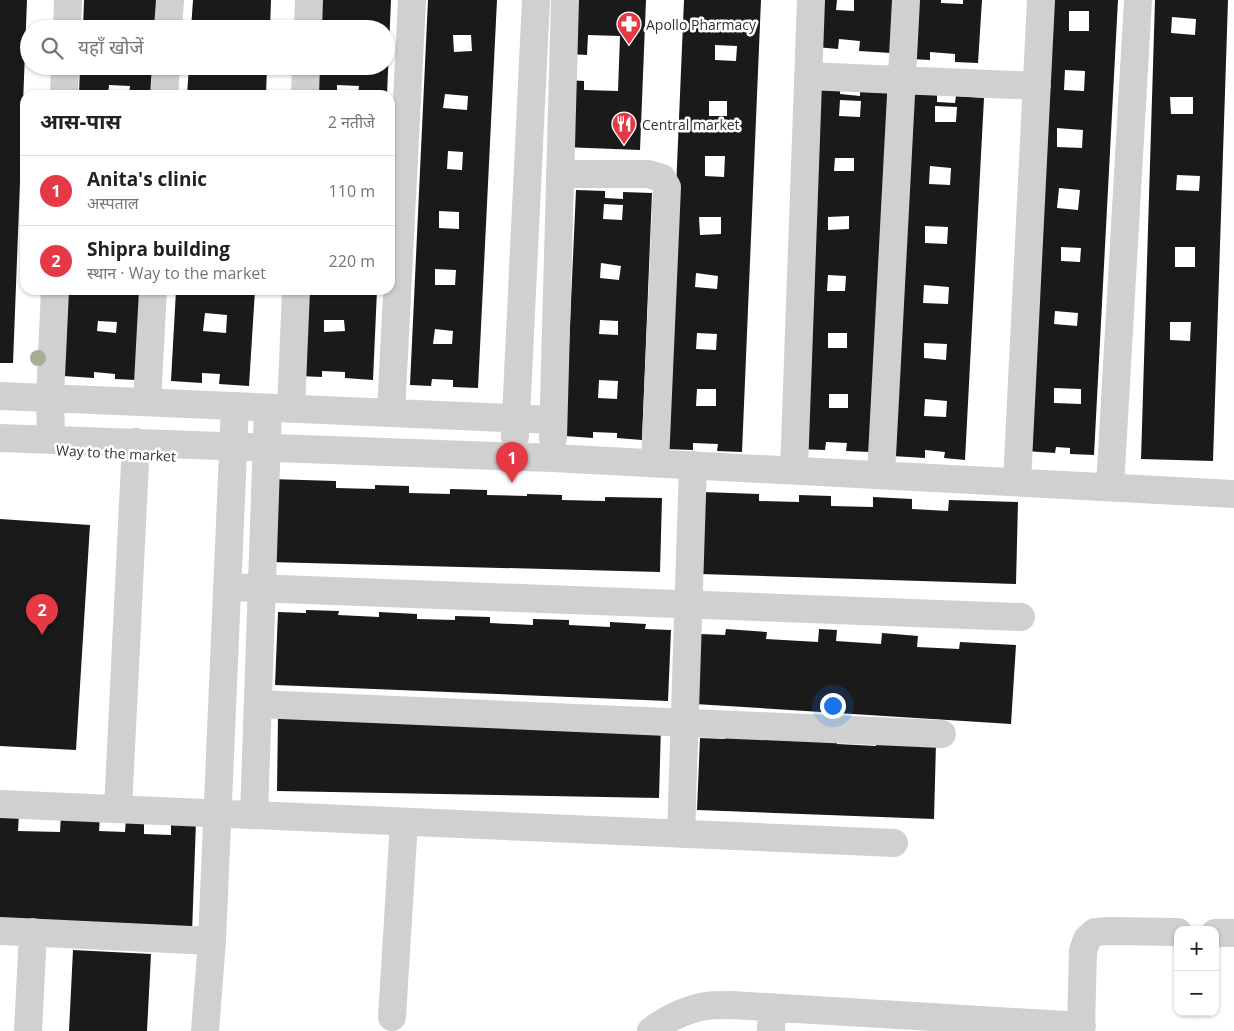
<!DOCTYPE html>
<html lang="hi">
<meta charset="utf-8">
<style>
:root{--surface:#fff;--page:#f6f6f6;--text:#202124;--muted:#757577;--line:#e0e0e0;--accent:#e63946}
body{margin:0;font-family:"Open Sans","Noto Sans Devanagari",sans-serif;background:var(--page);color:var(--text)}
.controls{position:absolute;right:15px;bottom:15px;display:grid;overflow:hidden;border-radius:10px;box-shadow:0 1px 4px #0004}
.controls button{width:45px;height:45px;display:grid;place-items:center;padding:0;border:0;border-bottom:1px solid var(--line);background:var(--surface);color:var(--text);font:25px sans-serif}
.you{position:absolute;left:832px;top:705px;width:18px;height:18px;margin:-12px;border:4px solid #fff;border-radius:50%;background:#1a73e8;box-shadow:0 0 0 8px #1a73e833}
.badge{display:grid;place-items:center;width:32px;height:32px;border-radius:50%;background:var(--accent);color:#fff;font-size:16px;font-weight:700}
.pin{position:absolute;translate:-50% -41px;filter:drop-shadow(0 1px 2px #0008)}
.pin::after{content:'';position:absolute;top:26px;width:18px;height:15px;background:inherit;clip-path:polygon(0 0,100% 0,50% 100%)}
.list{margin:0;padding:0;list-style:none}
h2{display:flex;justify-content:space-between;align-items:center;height:65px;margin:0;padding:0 20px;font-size:21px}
h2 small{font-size:16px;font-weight:400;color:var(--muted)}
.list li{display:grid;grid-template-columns:32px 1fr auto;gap:15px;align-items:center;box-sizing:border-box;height:70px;padding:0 20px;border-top:1px solid var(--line)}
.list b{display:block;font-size:19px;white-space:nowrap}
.list p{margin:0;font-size:16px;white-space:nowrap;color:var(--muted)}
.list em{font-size:16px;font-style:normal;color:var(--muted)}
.icon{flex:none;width:28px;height:28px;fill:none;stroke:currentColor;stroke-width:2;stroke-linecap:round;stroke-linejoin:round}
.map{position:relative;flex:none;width:1234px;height:1031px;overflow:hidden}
.search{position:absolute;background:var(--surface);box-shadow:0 1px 4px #0004;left:20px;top:20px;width:375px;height:55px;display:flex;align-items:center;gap:12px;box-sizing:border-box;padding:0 18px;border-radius:28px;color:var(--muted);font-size:19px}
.panel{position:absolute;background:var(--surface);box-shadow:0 1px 4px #0004;left:20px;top:90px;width:375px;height:205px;border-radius:15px}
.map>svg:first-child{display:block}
.building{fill:#1a1a1a;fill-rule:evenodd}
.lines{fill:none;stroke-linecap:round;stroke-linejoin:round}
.street{stroke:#d0d0d0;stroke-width:28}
.tree{fill:#a2b095}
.labels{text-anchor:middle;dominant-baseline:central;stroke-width:5;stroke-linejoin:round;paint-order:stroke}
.poi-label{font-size:14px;fill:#333;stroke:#fff;text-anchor:start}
.street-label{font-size:14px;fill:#333;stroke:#fff}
</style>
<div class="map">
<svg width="1234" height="1031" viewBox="0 0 1234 1031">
<rect width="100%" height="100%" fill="#fff"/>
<path class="building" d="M0,0H27L13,363H0Z
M84,0H157L155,29H83Z
M193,0H271L270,29H191Z
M317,0H391L387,95H358L359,86L337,85V95H312L314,66H386V29H364L342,26V29H315Z
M428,0H497L478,388L453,387V380L432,379L431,386L410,385ZM453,35H471L472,51L454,52ZM445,94L468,96L467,110L443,108ZM448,151L463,152L462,170L447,169ZM439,211L459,212V229L439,228ZM435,269L456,270L455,285H435ZM435,329L453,331L452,344H433Z
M569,0H646L640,150L563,147L566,80L584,81V90L618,91L620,36L588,35L587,55L567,54Z
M684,0H761L742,452L717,451L718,444L693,443V450L665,449ZM715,45L737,46L736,61L715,60ZM709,101H727V116H709ZM705,156H725L724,177L705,176ZM699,217H721V234L700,235ZM696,273L718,276L717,289L695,287ZM697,333L717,334L716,350L696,349ZM697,389H716V406H696Z
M819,0H837L836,10L854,11V0H895L891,53L859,51L860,41L839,39L838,49L816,47Z
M915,0H941V3L963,4V0H982L978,63L955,62V54L930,52V60L911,59Z
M1048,0H1118L1094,455L1070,454V448L1056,447L1055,453L1025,451ZM1069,11H1089V31H1069ZM1065,70L1085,71L1084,91L1064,90ZM1057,128L1083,130L1082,148L1057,147ZM1059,188L1080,190L1078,210L1057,208ZM1061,247L1081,248L1080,262L1061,261ZM1055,311L1078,313L1077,326L1054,324ZM1054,388L1081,389V404L1054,403Z
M1155,0H1228L1213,461L1141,459ZM1172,17L1196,19L1195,35L1171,33ZM1170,97H1193V114H1171ZM1177,175L1200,176L1199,191L1176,190ZM1175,247H1195V267H1175ZM1170,322H1191L1190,341L1170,340Z
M80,66H153L151,95H129L130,86L109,85L108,95H79Z
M189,66H267L266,95H240L241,94L218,93L217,95H187Z
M812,87L840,88V94L860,96V89L888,90L871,452L846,451L847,443L826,442L825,450L795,449ZM840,100L861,101L860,117L839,116ZM835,158H854V171H834ZM849,216V229L828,230V217ZM828,275L846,276L845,291H827ZM828,333H847V348H828ZM829,394H848V408H829Z
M910,94L937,95V102L955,103L956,96L984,98L965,460L944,458L945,452L925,450V458L892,456ZM935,106L957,107L956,122H935ZM930,166L951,168L950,185L929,184ZM925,226L948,227L947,244L925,243ZM924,285L949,287L948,304L923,303ZM924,343L947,344L946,360L924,358ZM925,399L947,401L946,417L924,416Z
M576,190L605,191V198L623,199V192L652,193L642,440L617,438V433L593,432V438L565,436ZM604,204L623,205L622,220L603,219ZM601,263L621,266L619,280L600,278ZM600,320L618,321V335L599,334ZM599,380L618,381L617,399L598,398Z
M68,290H141L136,380L115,379V374L94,372V378L63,376ZM98,321L117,322L116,333L97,331Z
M176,290H255L249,386L219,384L220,374L202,373V383L171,381ZM205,313L227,315L226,333L203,331Z
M303,290H377L373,380L345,378V372L322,371V377L299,376ZM324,320H344L345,331L324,332Z
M270,479L336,481V488L375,489V485L409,486V493L450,494V489L487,490V495L527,496V494L562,495V500L605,501V497L662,498L660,572L268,562Z
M702,492L759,494V501L799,502V495L831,496V506L873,507V497L912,499V509L948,511L949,500L1018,502L1016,584L700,574Z
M0,519L90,525L76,750L0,746Z
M306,610L339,611L338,615L379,617V612L417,614V619L455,620V616L490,617V623L533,625V619L569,620V625L610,627V622L646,624L645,629L671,630L668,701L275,685L278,612L306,613Z
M726,629L767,632L766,639L818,642L819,629L837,630L836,641L881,644L882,633L918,636L917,647L959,649L960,642L1016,645L1011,724L695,704L700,634L725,635Z
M278,717L661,726L659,798L277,791Z
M725,734L837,737V744L876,746V740L936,743L934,819L697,810L700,738L725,739Z
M0,813L19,814L18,831L60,832L61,815L100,817L99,831L125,832L126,818L144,819V834L171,835V819L196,821L192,933L0,926Z
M73,950L151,954L147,1031H69Z"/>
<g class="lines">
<path class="street" d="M67,29L68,0
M168,29L170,0
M308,29L309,0
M808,76L1037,86
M64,95L65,66
M164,95L166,66
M305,95L306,66
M560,174H648L662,178L667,187L655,463
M0,396L553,420
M147,402L153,290
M291,409L296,290
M391,413L412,0
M515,437L536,0
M0,438L553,458L1234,494
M553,438L565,0
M51,440L50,398L55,290
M794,470L811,0
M881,475L906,0
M1017,482L1041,0
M1110,487L1138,0
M227,587L1021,617
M258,704L942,734
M0,804L894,843
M118,809L136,442
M254,815L268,408
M681,834L693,465
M0,931L212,941
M1215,933H1234
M392,1017L404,822
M28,1031L33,932
M205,1031L212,941L235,406
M651,1031C666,1019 687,1009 706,1006C714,1005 723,1005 731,1005L1082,1026
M771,1031L772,1007
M1081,1031L1083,951L1087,939L1095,932L1110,931L1178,932"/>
</g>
<circle class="tree" cx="38" cy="358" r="8"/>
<defs>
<symbol id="pharmacy-pin" viewBox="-11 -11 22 30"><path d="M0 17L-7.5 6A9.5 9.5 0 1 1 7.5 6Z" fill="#e63946" stroke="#fff"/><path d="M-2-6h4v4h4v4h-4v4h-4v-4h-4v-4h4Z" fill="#fff"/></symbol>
<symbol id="restaurant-pin" viewBox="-11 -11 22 30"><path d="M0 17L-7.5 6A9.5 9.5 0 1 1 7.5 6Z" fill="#e63946" stroke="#fff"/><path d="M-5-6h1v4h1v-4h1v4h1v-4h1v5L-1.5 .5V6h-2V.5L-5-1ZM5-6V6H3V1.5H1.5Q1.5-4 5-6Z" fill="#fff"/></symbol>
</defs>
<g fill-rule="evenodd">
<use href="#pharmacy-pin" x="615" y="10" width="28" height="38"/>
<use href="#restaurant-pin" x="610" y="110" width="28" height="38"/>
</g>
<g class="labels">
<g class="poi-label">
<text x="646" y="24">Apollo Pharmacy</text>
<text x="642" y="124">Central market</text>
</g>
<g class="street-label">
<text transform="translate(116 453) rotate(3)">Way to the market</text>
</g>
</g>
</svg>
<div class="controls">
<button>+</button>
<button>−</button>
</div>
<div class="you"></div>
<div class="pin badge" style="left:512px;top:483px">1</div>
<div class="pin badge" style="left:42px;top:635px">2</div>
<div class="search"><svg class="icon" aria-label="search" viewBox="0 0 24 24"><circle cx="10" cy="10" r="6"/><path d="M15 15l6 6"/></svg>यहाँ खोजें</div>
<section class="panel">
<h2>आस-पास<small>2 नतीजे</small></h2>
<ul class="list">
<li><span class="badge">1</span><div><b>Anita's clinic</b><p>अस्पताल</p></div><em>110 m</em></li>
<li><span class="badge">2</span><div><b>Shipra building</b><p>स्थान · Way to the market</p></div><em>220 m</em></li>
</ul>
</section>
</div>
